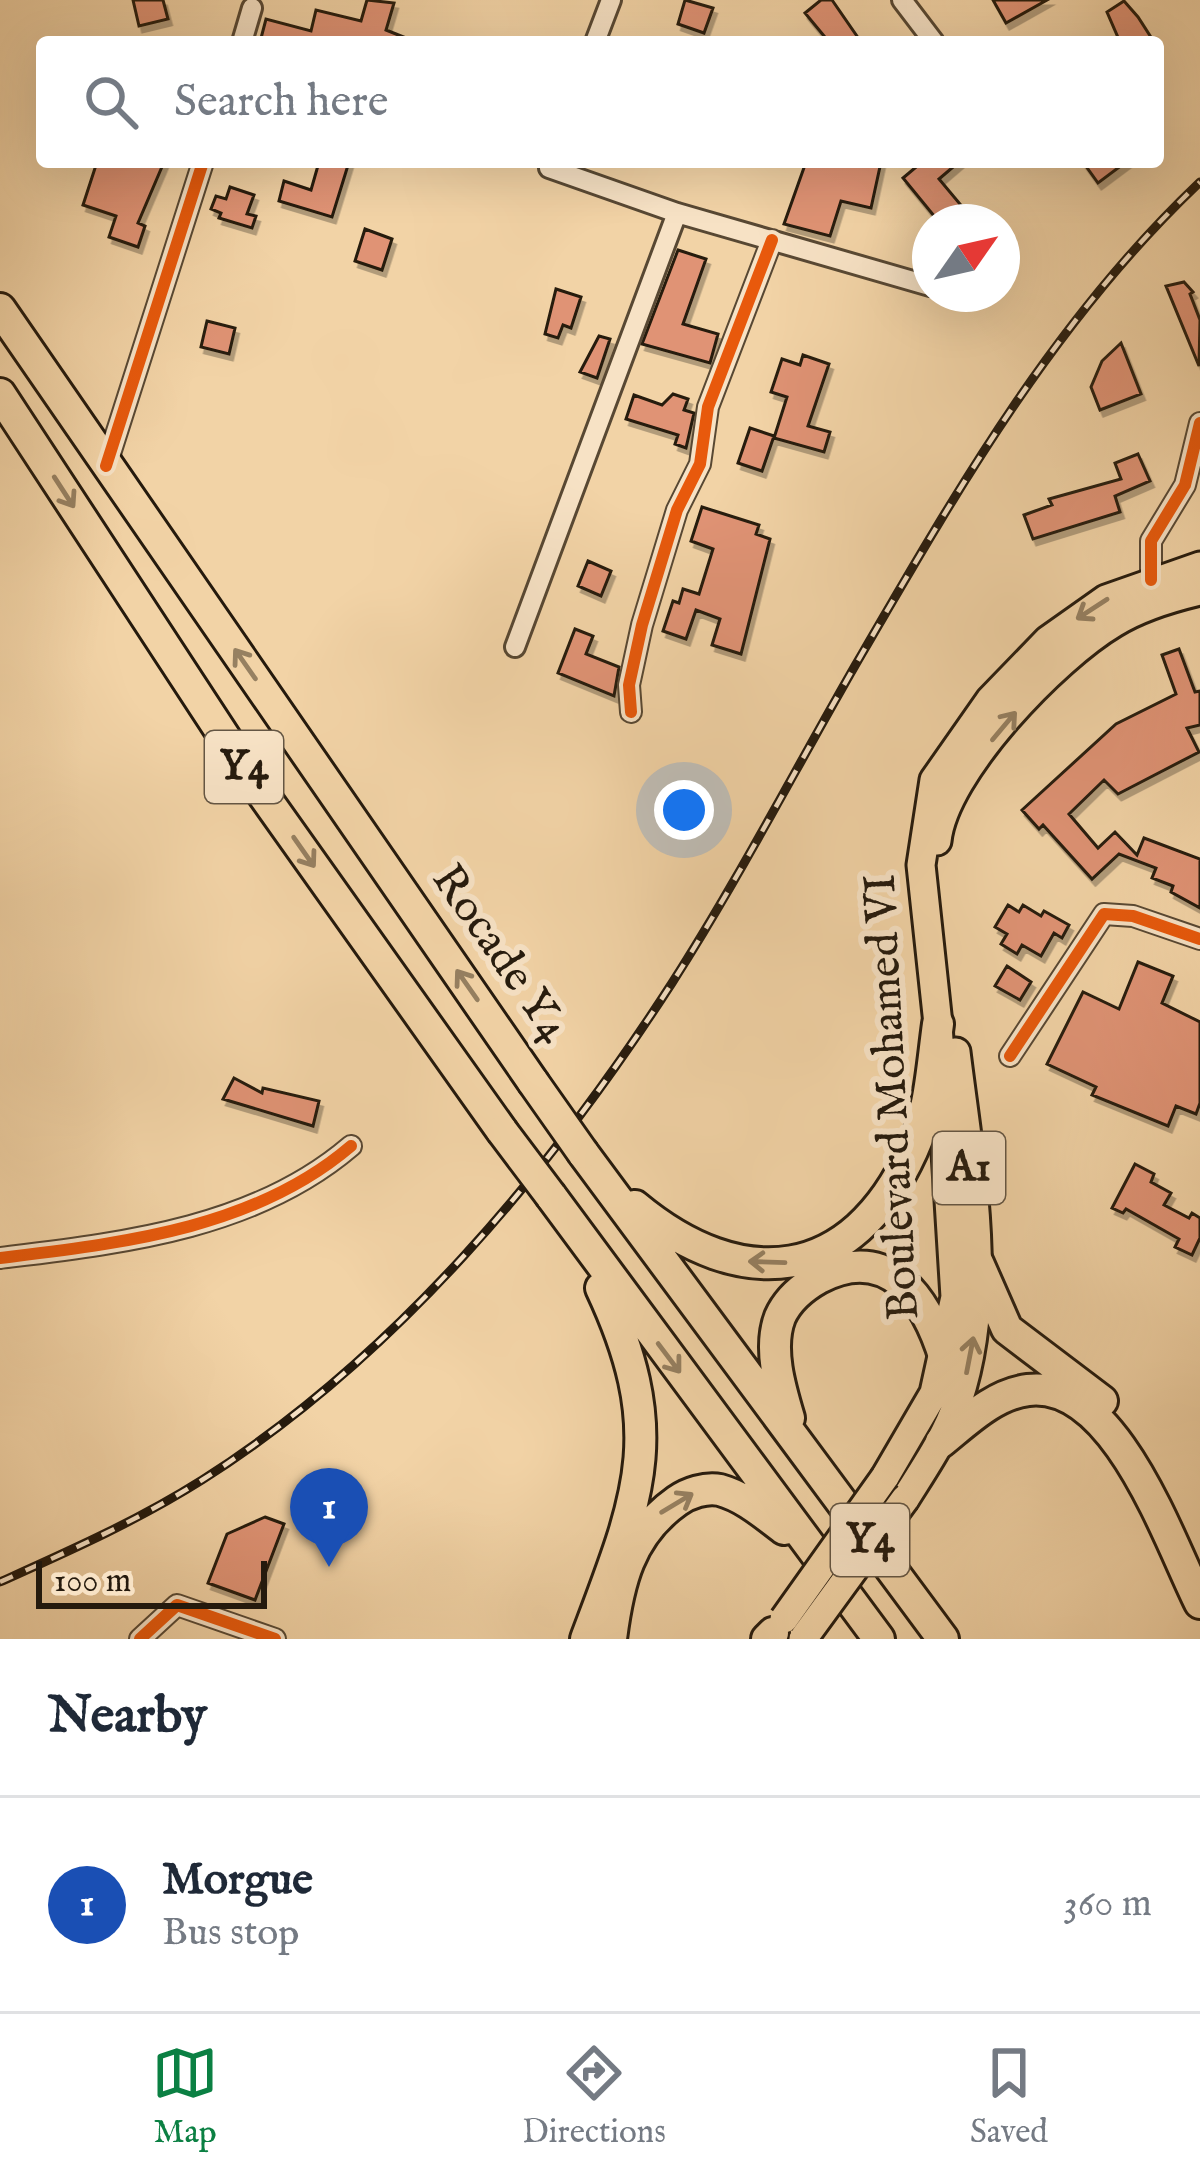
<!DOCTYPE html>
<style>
:root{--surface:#fff;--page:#f2f2f3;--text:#1f2937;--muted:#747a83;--line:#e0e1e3;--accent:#0b8043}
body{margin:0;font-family:"IM FELL English",serif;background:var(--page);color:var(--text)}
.compass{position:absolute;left:912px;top:204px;width:108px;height:108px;border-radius:50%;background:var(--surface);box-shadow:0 12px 48px #0002;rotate:56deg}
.scale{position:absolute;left:36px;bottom:30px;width:231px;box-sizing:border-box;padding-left:12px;border:6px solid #251a0d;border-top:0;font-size:33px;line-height:42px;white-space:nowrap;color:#251a0d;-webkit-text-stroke:9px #f7e2c5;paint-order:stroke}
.you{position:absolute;left:684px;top:810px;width:42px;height:42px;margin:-30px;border:9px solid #fff;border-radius:50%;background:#1a73e8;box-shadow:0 0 0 18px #1a73e833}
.badge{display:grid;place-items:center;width:78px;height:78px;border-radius:50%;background:var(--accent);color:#fff;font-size:39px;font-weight:700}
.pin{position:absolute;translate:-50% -99px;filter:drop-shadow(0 3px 6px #0008)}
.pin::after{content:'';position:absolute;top:63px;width:42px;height:36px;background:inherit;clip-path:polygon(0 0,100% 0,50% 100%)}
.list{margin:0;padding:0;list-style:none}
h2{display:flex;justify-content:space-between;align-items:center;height:156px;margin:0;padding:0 48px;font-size:51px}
h2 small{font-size:39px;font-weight:400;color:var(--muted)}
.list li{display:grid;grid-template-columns:78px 1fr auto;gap:36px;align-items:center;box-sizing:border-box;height:216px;padding:0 48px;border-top:3px solid var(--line)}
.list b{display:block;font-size:45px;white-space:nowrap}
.list p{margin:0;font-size:39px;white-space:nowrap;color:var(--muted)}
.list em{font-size:39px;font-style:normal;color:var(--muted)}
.icon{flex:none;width:66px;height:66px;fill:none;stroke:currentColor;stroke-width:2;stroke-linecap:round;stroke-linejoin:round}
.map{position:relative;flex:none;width:1200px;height:1639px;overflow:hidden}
.search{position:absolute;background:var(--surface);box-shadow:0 12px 48px #0002;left:36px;right:36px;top:36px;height:132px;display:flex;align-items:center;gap:30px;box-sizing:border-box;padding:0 42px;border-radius:12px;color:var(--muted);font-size:45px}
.sheet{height:372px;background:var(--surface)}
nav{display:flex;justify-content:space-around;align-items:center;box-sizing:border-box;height:168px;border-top:3px solid var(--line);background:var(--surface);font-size:33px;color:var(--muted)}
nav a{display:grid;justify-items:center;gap:6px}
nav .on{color:var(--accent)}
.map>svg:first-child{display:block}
.building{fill:#e09375;stroke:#251a0d;stroke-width:3;filter:url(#shadow)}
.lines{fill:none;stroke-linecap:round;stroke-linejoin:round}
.minor-casing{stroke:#584833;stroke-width:24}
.primary-casing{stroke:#251a0d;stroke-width:33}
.trunk-casing{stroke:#251a0d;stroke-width:36}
.minor{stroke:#f7e2c5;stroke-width:18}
.primary{stroke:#f2d3a6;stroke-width:27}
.trunk{stroke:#f2d3a6;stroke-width:30}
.rail-casing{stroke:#251a0d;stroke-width:9}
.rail{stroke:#f7e2c5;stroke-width:4.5;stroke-dasharray:14;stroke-linecap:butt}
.primary-bridge-casing{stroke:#251a0d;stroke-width:33;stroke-linecap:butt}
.trunk-bridge-casing{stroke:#251a0d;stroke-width:36;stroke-linecap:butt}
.primary-bridge{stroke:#f2d3a6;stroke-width:27}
.trunk-bridge{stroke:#f2d3a6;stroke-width:30}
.cycleway-casing{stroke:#f7e2c5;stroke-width:20}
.cycleway{stroke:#e8590c;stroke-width:12}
.oneway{stroke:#968061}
.labels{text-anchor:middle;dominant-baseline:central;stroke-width:12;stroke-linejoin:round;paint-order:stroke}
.shield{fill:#f7e2c5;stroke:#645644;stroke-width:3}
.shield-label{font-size:42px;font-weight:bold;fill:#251a0d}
.street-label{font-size:45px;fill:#251a0d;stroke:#f7e2c5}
</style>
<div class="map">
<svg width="1200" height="1639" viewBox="0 0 1200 1639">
<defs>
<filter id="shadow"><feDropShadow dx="3.5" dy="6" stdDeviation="0" flood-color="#0004"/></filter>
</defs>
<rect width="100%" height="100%" fill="#f2d3a6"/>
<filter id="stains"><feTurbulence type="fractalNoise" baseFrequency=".00167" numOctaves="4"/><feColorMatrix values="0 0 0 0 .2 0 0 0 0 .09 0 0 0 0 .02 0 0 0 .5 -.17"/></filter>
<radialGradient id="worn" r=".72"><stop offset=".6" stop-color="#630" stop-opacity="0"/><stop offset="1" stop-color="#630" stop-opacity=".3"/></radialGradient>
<path class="building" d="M133,0H163L168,19L139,26Z
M367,0L394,3L386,30L416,42H260L266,19L311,31L316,10L361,21Z
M685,0L713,8L704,33L678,24Z
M821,0H832L861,42H829L805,13Z
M993,0H1047L1006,23Z
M1124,1L1138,17L1154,42H1120L1107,12Z
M97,162H164L138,223L145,226L138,247L109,237L116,216L83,205Z
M319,162H349L332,217L279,201L284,181L311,190Z
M806,162H881L871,208L841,201L830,236L784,224Z
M922,162H959L939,179L975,222H939L903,178Z
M1083,162H1126L1098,183Z
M230,187L254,195L247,214L256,216L252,228L219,218L221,213L211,209L216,196L226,199Z
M365,229L392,239L382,270L355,261Z
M678,250L706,259L683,324L718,334L710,363L642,344Z
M1184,282L1193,292L1190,294L1200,320L1199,366L1166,286Z
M556,289L581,297L571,328L563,325L558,338L545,334Z
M207,321L235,328L229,354L201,347Z
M599,336L610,339L597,378L580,372Z
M1121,343L1141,394L1100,410L1091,387L1102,361Z
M803,355L829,364L808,426L830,432L824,452L774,438L787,397L771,392L782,359L800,365Z
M673,394L688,399L684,410L694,413L686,448L675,444L678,435L626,419L634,395L662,405Z
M750,428L774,436L762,471L738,463Z
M1138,454L1150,481L1115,496L1120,512L1033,539L1024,515L1052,505L1049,499L1121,479L1115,463Z
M702,507L759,525L756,534L770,539L741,654L712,645L720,619L696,610L686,639L663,631L673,601L679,603L683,589L699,594L713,549L691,541Z
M588,561L611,571L601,596L578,586Z
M575,629L593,636L586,654L619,667L614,696L558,673Z
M1179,649L1195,692L1200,691V725L1187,728L1199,752L1118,794L1104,780L1069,814L1098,848L1115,832L1137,855L1144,838L1200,859V908L1171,892L1173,886L1152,878L1156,868L1119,854L1092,879L1043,825L1039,829L1022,810L1116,724L1176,694L1162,655Z
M1008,905L1019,912L1023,905L1041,916L1044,911L1069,925L1062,938L1054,933L1041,956L1022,945L1017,954L1001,944L1007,934L995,927Z
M1138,962L1173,976L1162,1003L1200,1022V1103L1196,1114L1176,1106L1168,1126L1092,1095L1096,1087L1047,1064L1083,992L1119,1009Z
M1007,966L1031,982L1020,1000L995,986Z
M234,1078L262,1093L263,1088L319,1101L313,1126L223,1099Z
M1135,1164L1154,1174L1151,1182L1171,1193L1164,1205L1189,1218L1192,1213L1200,1218V1238L1192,1255L1175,1247L1179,1239L1126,1209L1123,1213L1112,1208Z
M265,1517L284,1524L255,1600L208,1583L227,1534Z"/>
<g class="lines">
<defs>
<path id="minor" d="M902,0L934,42
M242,42L252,8
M595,42L611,0
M551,162L549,168L677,213L930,286
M106,466L203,162
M1151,580V541L1185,485L1200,423
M515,647L677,213
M631,712L629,685L642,625L677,510L700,464L708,407L772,240
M1010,1056L1104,914L1133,916L1200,939
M0,1258C122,1243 254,1229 351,1146
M140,1639L177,1605L275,1639"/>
<path id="primary" d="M937,841C944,772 1055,658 1114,623C1140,607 1170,598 1200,591
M885,1477L934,1393L955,1297L938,1024L921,865L934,780L990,700L1048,640L1106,599L1200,566
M905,1499C925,1467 946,1437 958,1401C995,1290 970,1166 956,1052"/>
<path id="trunk" d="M0,309L533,1082
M0,394L252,779L502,1131
M583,1153L943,1639
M551,1196L879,1639
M635,1206C742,1295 852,1283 912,1151C930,1112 932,1067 938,1024
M978,1263L1007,1329L1102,1401
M789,1418C780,1388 768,1348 780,1317C788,1299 803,1287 819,1278C889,1241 927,1300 945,1359
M941,1442C966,1422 994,1394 1028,1390C1115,1379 1169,1541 1200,1603
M586,1639C639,1498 669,1433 601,1288
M611,1639C618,1583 629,1535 677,1501C688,1493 706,1487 720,1490C745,1497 764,1514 784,1529
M767,1639L773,1633"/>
</defs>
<use href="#minor" class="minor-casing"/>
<use href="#primary" class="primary-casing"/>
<use href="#trunk" class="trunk-casing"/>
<use href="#minor" class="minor"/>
<use href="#primary" class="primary"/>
<use href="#trunk" class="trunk"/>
<defs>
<path id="rail" d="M0,1582C69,1551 137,1521 202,1480C393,1359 550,1172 672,983C738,880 795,770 856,664C956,492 1054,320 1200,182"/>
</defs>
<use href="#rail" class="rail-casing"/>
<use href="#rail" class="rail"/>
<defs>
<path id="primary-bridge" d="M784,1619L885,1477
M803,1639L905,1499"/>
<path id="trunk-bridge" d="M533,1082L583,1153
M502,1131L551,1196"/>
</defs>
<use href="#primary-bridge" class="primary-bridge-casing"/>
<use href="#trunk-bridge" class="trunk-bridge-casing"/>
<use href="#primary-bridge" class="primary-bridge"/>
<use href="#trunk-bridge" class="trunk-bridge"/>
<defs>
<path id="cycleway" d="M106,466L203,162
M1151,580V541L1185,485L1200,423
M631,712L629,685L642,625L677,510L700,464L708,407L772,240
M1010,1056L1104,914L1133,916L1200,939
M0,1258C122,1243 254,1229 351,1146
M140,1639L177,1605L275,1639"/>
</defs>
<use href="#cycleway" class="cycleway-casing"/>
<use href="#cycleway" class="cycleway"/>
</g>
<defs><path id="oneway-shaft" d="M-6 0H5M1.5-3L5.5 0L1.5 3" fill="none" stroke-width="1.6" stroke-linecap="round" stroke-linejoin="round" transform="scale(3)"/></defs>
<g class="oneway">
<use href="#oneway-shaft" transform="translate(64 492) rotate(57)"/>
<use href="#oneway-shaft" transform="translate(1092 609) rotate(147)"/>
<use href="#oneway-shaft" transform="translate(245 664) rotate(-125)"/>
<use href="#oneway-shaft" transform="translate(1004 726) rotate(-50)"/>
<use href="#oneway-shaft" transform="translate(304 852) rotate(55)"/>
<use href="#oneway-shaft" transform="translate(467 985) rotate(-125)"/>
<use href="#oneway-shaft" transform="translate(767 1262) rotate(-178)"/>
<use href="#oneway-shaft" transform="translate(970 1355) rotate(-79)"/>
<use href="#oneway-shaft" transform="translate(669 1358) rotate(53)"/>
<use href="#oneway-shaft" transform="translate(677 1503) rotate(-31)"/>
</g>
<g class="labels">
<g class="shield">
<rect x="205" y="731" width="78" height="72" rx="9"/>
<rect x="933" y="1132" width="72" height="72" rx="9"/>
<rect x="831" y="1504" width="78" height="72" rx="9"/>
</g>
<g class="shield-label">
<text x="244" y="767">Y4</text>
<text x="969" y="1168">A1</text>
<text x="870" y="1540">Y4</text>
</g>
<g class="street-label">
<text transform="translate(500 954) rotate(55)">Rocade Y4</text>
<text transform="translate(893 1097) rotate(-93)">Boulevard Mohamed VI</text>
</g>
</g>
<rect width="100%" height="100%" filter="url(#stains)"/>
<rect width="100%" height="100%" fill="url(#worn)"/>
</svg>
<svg class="compass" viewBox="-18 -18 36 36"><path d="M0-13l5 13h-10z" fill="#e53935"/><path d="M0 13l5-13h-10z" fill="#747a83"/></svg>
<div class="scale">100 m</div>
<div class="you"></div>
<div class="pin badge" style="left:329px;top:1567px;background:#1a4fb4">1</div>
<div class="search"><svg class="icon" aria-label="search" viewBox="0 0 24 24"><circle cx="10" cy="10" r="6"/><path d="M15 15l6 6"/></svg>Search here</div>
</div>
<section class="sheet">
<h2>Nearby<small></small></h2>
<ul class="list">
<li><span class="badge" style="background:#1a4fb4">1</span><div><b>Morgue</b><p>Bus stop</p></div><em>360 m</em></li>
</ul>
</section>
<nav>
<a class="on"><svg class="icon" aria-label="map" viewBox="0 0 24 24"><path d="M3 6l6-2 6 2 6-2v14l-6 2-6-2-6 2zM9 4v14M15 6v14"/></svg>Map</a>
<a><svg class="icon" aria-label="directions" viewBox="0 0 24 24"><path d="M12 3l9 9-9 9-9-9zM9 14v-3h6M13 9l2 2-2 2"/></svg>Directions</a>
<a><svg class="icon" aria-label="saved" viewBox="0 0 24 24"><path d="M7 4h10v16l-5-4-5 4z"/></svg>Saved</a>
</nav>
